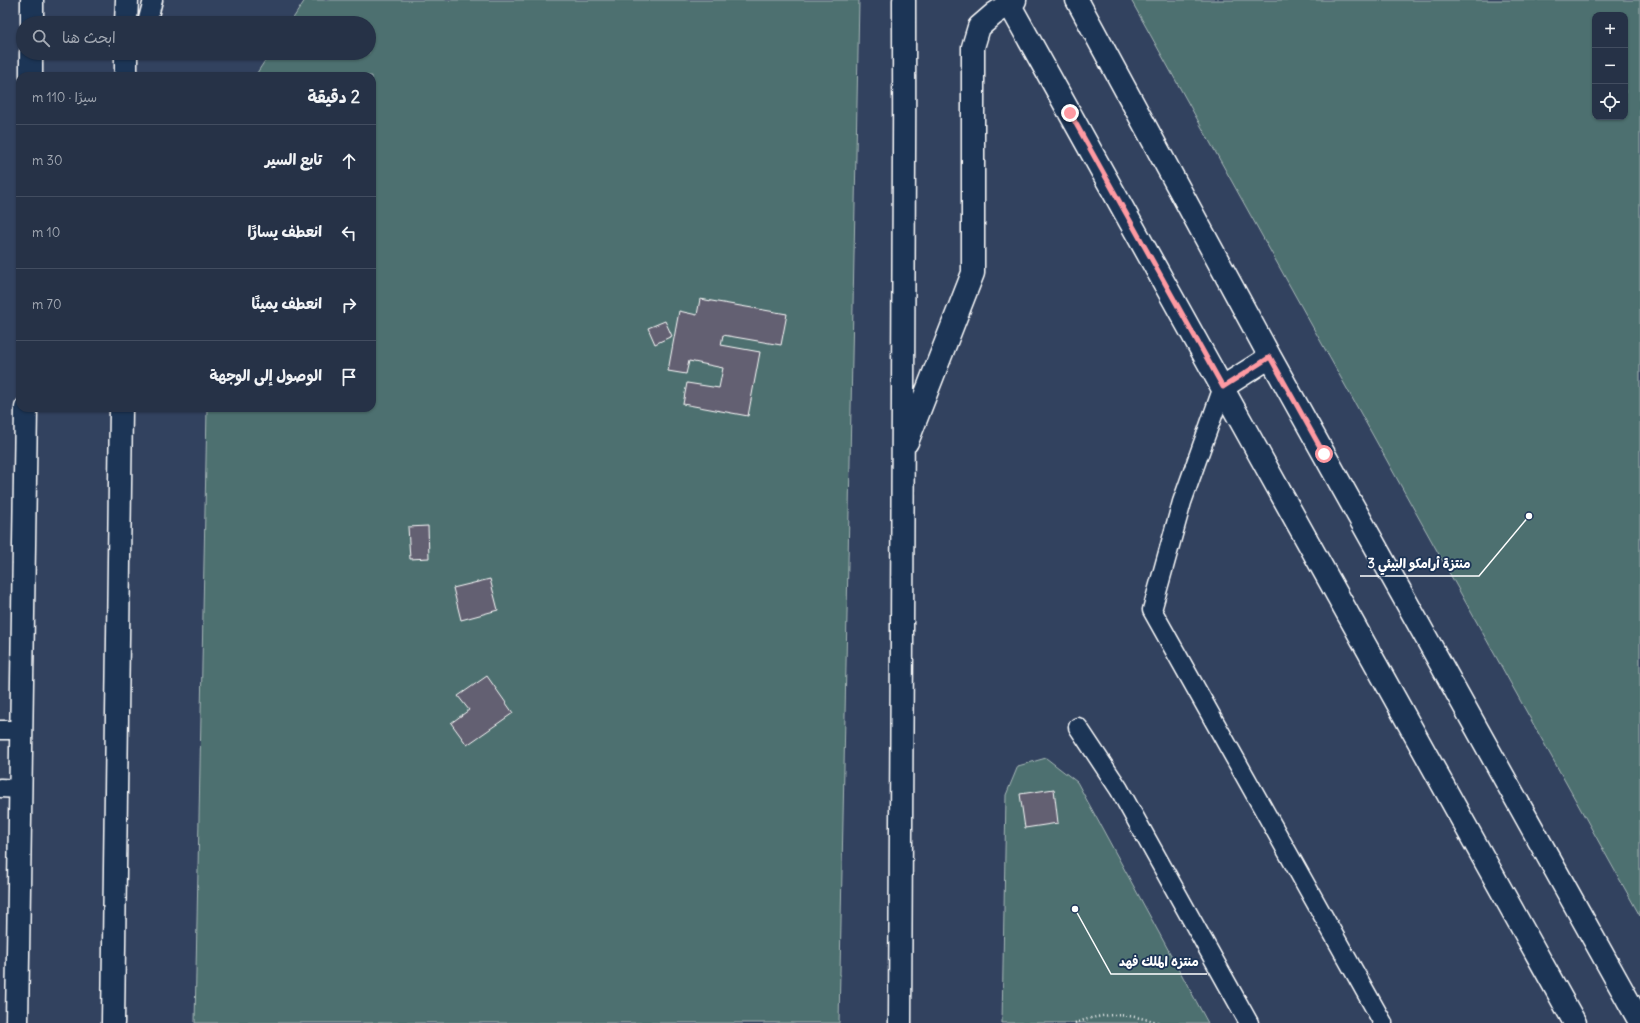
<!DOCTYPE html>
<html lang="ar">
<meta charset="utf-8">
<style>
:root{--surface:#263247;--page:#323e52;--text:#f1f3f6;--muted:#a4aab4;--line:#424d60}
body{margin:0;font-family:Delius,"Playpen Sans Arabic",sans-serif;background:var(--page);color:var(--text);direction:rtl}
.controls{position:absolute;right:12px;top:12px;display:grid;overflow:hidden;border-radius:8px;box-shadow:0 1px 3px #0004}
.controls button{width:36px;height:36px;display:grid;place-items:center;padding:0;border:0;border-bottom:1px solid var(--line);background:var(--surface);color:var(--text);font:20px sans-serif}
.stop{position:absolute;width:12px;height:12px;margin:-9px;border:3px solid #ff9aa2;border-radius:50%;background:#fff}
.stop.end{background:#ff9aa2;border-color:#fff;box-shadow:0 1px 4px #0008}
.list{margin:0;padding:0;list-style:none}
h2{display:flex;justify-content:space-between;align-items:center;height:52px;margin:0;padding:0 16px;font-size:17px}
h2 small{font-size:13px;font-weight:400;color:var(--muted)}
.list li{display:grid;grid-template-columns:26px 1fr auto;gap:12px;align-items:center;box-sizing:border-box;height:72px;padding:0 16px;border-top:1px solid var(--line)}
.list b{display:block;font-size:15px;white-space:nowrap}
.list em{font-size:13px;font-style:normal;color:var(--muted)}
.icon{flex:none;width:22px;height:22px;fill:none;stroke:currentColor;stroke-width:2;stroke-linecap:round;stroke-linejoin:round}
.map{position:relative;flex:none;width:1640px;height:1023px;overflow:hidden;direction:ltr}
.search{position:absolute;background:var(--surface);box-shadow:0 1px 3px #0004;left:16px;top:16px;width:360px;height:44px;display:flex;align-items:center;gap:10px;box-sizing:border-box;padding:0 14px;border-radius:22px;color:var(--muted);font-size:15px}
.panel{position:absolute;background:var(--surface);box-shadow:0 1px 3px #0004;left:16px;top:72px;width:360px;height:340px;border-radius:12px;direction:rtl}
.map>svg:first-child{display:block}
.green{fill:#4e6f6f;stroke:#a6b7b7;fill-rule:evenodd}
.building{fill:#646072;stroke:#fff}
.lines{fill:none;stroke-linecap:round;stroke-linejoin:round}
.service-casing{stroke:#fff;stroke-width:21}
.minor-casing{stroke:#fff;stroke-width:25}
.tertiary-casing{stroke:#fff;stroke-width:25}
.path{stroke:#fff;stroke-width:2.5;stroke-dasharray:1 3;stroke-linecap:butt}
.service{stroke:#1d3557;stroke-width:18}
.minor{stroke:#1d3557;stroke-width:22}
.tertiary{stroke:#1d3557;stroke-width:22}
.route{stroke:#ff9aa2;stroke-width:5}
.leader{fill:none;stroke:#fff;stroke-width:1.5}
.callout-dot{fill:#fff;stroke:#1d3557;stroke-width:1.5}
.callout-label{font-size:13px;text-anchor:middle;font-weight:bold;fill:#fff;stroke:#1d3557;stroke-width:3.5;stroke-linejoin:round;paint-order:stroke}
</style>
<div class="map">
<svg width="1640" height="1023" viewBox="0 0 1640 1023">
<rect width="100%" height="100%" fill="#32425f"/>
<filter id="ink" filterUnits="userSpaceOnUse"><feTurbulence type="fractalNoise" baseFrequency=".025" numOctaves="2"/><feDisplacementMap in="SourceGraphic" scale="8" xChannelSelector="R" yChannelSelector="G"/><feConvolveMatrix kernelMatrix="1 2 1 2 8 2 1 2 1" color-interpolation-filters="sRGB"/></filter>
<g filter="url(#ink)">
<path class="green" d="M305,0H859L839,1023H195L207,408H372V76H255L270,53H369V23H290Z
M1131,0H1640V916ZM1595,15H1625V117H1595Z
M1046,758L1077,782L1208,1023H1002L1006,795L1018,766Z"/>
<path class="building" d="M700,299L787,314L781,345L723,335L721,345L760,352L748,416L683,404L687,383L719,388L723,368L689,361L686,374L668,371L679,311L697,315Z
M665,321L672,336L655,344L648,328Z
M428,526L429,558L410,559L408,527Z
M490,579L498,610L461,620L453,588Z
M487,676L513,713L467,745L451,723L469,710L458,696Z
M1054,789L1058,823L1025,828L1020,794Z"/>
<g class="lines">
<defs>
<path id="service" d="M147,23L153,0
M1223,387L1182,502L1152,610L1383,1023
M1078,727L1119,789L1249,1023
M0,730H22
M0,788L21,789"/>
<path id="minor" d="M907,442L973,273V47L979,27L994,14L1015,0
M900,1023C901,682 905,341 904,0"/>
<path id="tertiary" d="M1007,0L1575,1023
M1077,0L1270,357L1640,1022
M32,23V0
M126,23L127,0
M31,76V53
M126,76V53
M1223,387L1270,357
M17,1023L26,408
M113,1023L121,408"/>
</defs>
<use href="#service" class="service-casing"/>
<use href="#minor" class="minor-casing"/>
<use href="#tertiary" class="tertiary-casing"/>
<path class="path" d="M1075,1023C1109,1011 1127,1014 1161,1023"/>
<use href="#service" class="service"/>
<use href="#minor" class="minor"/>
<use href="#tertiary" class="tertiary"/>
</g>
</g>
<g class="lines" filter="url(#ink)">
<path class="route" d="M1070,113L1223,387L1270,357L1324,454"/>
</g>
<path class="leader" d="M1529 516L1479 576H1360M1075 909L1111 974H1207"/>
<g class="callout-dot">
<circle cx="1529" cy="516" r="4"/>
<circle cx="1075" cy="909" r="4"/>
</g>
<g class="callout-label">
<text x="1419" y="568">منتزة أرامكو البيئي 3</text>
<text x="1159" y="966">منتزه الملك فهد</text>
</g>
</svg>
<div class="controls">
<button>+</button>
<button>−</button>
<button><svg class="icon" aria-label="locate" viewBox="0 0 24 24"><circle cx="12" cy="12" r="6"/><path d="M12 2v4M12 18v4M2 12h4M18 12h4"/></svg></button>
</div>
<div class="stop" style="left:1324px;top:454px"></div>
<div class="stop end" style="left:1070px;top:113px"></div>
<div class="search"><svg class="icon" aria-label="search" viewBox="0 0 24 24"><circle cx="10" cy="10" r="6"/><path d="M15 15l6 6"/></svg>ابحث هنا</div>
<section class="panel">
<h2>2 دقيقة<small>سيرًا · 110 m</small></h2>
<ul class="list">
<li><svg class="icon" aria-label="ahead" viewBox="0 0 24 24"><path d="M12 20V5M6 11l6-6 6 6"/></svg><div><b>تابع السير</b></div><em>30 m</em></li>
<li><svg class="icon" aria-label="left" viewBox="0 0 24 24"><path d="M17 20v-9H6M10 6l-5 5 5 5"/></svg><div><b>انعطف يسارًا</b></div><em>10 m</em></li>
<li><svg class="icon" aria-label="right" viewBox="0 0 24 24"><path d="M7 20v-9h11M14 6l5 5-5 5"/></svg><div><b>انعطف يمينًا</b></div><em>70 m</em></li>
<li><svg class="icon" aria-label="arrive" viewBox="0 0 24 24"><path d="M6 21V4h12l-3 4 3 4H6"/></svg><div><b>الوصول إلى الوجهة</b></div></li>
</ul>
</section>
</div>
